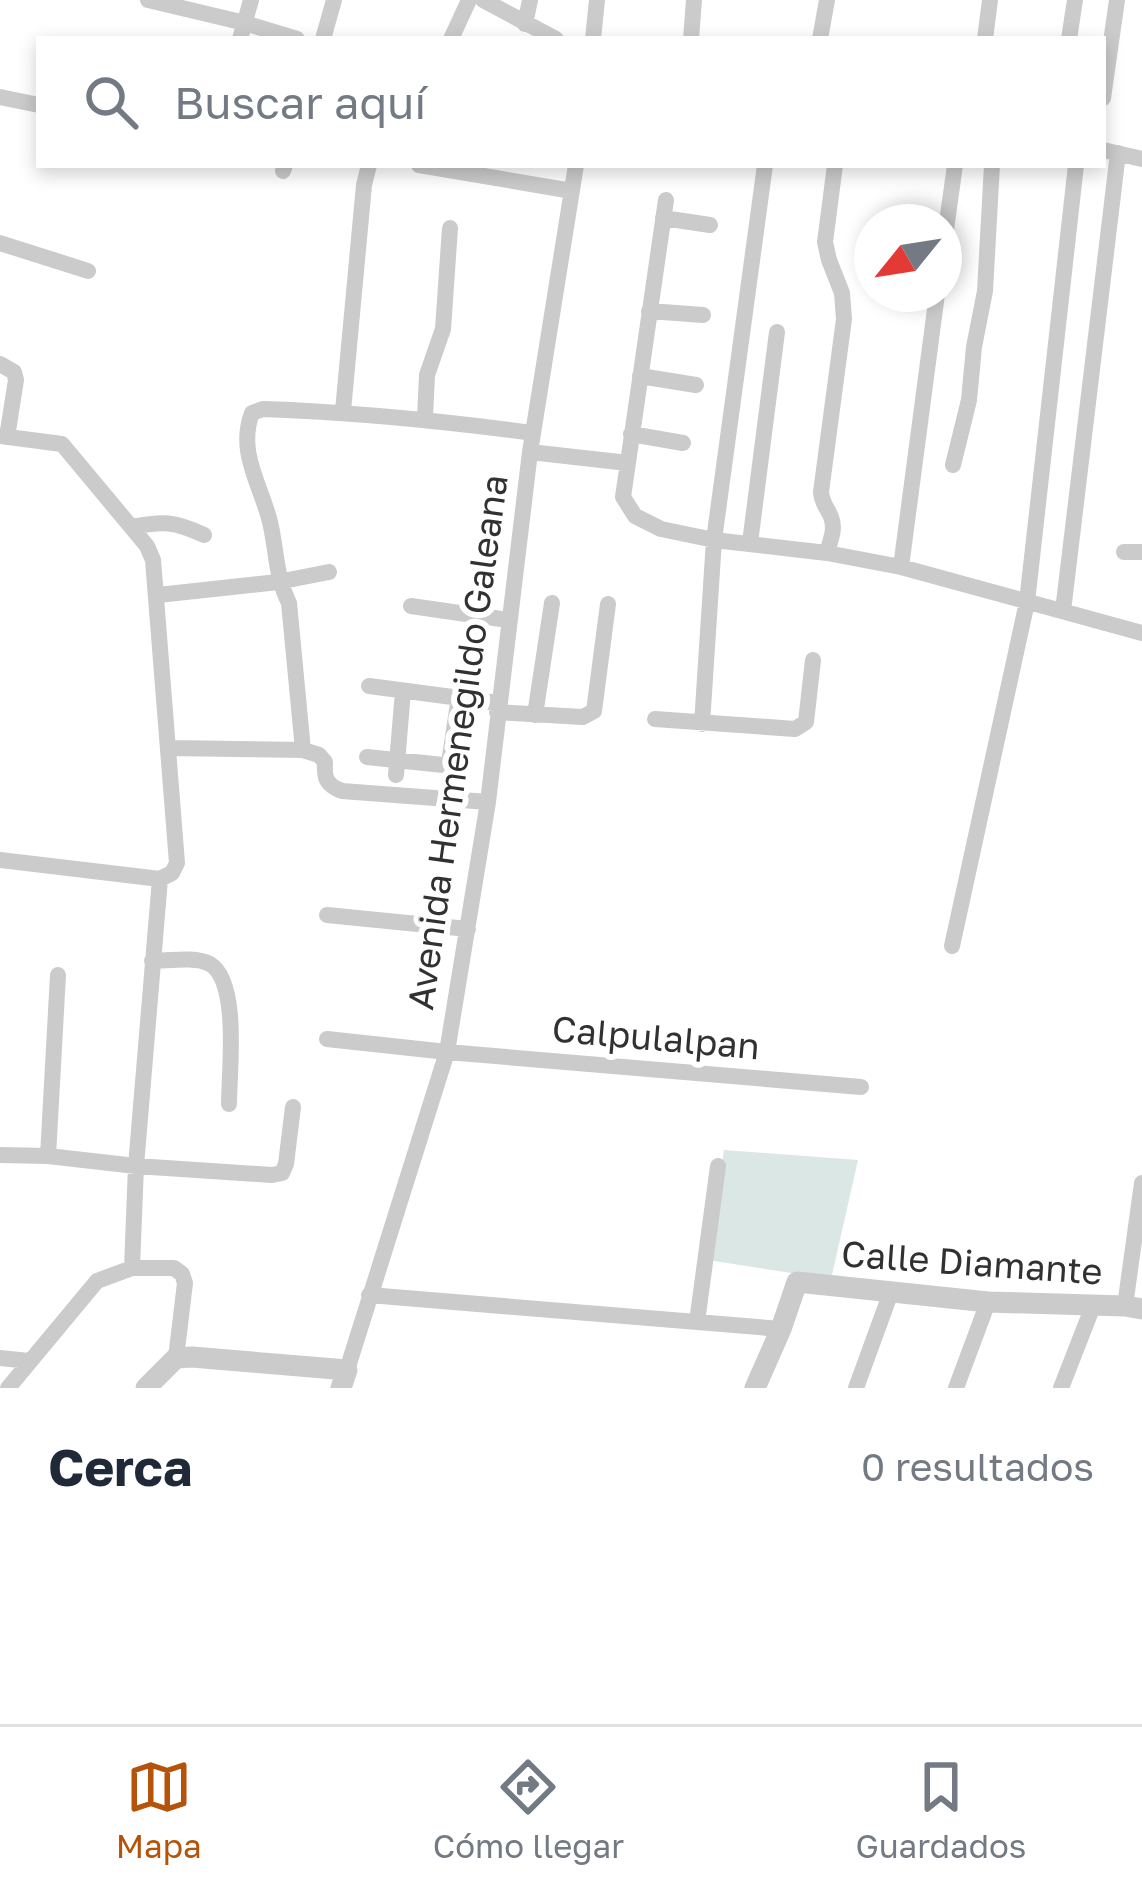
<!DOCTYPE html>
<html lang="es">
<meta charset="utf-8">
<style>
:root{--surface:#fff;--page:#f6f6f7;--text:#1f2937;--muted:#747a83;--line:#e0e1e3;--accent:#b45309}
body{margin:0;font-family:"Golos Text",sans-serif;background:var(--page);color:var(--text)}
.compass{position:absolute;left:854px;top:204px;width:108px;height:108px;border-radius:50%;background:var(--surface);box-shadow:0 6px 18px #0003;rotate:240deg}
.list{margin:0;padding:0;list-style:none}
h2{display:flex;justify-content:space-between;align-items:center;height:156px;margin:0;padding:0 48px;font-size:51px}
h2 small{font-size:39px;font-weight:400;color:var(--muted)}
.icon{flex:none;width:66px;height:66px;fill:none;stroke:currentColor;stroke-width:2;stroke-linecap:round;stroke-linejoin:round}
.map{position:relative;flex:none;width:1142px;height:1388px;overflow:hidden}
.search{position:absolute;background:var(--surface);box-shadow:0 6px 18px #0003;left:36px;right:36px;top:36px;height:132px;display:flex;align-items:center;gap:30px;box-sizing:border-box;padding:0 42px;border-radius:0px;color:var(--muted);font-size:45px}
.sheet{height:336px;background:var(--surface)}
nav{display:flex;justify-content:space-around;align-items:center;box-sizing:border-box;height:168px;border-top:3px solid var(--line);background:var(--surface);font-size:33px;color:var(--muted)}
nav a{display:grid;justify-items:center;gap:6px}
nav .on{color:var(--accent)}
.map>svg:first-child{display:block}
.green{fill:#dae7e4}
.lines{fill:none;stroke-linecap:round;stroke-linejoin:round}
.minor{stroke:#cbcbcb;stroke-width:16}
.tertiary{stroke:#cbcbcb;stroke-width:21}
.labels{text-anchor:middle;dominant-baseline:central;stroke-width:12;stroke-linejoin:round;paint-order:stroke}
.street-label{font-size:36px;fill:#313131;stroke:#fff}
</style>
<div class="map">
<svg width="1142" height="1388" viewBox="0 0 1142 1388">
<rect width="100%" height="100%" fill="#fff"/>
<path class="green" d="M724,1150L858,1160L832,1275L811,1276L708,1260Z"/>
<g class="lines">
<path class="minor" d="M148,0L245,23L297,39
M483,0L556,39
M525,24L530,0
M240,39L251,0
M323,39L334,0
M451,39L469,0
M593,39L597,0
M691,39L694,0
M820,39L827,0
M985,39L990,0
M1069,39L1075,0
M0,97L39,105
M1103,98L1117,0
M1103,150L1142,159
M419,165L572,191
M283,171L285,165
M666,200L623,497L635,516L661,529L714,540L827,553L901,567L1142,633
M663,218L710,225
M0,243L88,271
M944,244L955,165
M649,311L703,315
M0,364L14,372L16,380L7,437
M640,376L696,385
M343,411L364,185L369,165
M425,418L427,375L443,329L450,228
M631,434L683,443
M0,436L62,444L147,546L153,560L177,863L172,873L160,879L136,1166L132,1268
M530,452L628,463
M953,465L969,400L974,347L985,291L992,165
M131,527C163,521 174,521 204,535
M750,543L777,332
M1124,552H1142
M827,553C830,541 836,529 831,517C827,507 822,504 821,492L844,319L842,293L829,260L825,242L835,165
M901,567L937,294
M158,595L278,582L329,572
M411,606L508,620
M1063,611L1118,153
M369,686L498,703
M497,712L583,717L594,711L608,604
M535,715L552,603
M655,719L795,729L806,722L813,660
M702,724L714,540L765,165
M168,748L303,750L319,755L325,762C324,778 326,785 342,791L488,802
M303,750L289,603C275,575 277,551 270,522C261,485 237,452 252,413L263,409C354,412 443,421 533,433
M367,757L443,765L449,763L459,697
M396,775L403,691
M0,860L160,879
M327,915L468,929
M952,946L1027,602L1076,165
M152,961C168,961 195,956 210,964C240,982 229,1072 229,1104
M327,1039L447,1052L861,1087
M0,1155L48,1156L136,1166L272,1175L282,1173L286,1164L293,1107
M48,1156L58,975
M369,1295L781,1329
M1125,1306L1142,1183
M697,1322L718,1166
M0,1358L29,1361
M347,1370L447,1052L488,802L530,452L576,165
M8,1388L97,1281L132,1268H174L182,1274L185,1283L176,1358
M856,1388L891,1292
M956,1388L988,1302
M1061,1388L1093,1306"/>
<path class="tertiary" d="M146,1388L176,1358L192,1357L347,1370L341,1388
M755,1388L781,1329L797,1282L988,1302L1125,1306L1142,1309"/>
</g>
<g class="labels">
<g class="street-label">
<text transform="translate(457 742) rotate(-82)">Avenida Hermenegildo Galeana</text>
<text transform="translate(656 1037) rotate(5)">Calpulalpan</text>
<text transform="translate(972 1262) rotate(4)">Calle Diamante</text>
</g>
</g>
</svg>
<svg class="compass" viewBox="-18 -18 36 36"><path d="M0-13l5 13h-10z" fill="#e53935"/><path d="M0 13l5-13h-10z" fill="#747a83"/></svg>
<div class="search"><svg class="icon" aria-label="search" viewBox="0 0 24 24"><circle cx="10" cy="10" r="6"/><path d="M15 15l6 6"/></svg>Buscar aquí</div>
</div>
<section class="sheet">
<h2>Cerca<small>0 resultados</small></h2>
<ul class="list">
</ul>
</section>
<nav>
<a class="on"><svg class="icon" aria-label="map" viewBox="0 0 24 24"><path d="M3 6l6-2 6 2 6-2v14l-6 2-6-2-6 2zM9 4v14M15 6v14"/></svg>Mapa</a>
<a><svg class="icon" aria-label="directions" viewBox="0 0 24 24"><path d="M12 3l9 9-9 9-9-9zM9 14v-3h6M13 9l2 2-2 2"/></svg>Cómo llegar</a>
<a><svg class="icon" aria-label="saved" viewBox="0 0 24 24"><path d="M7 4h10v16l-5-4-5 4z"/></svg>Guardados</a>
</nav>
